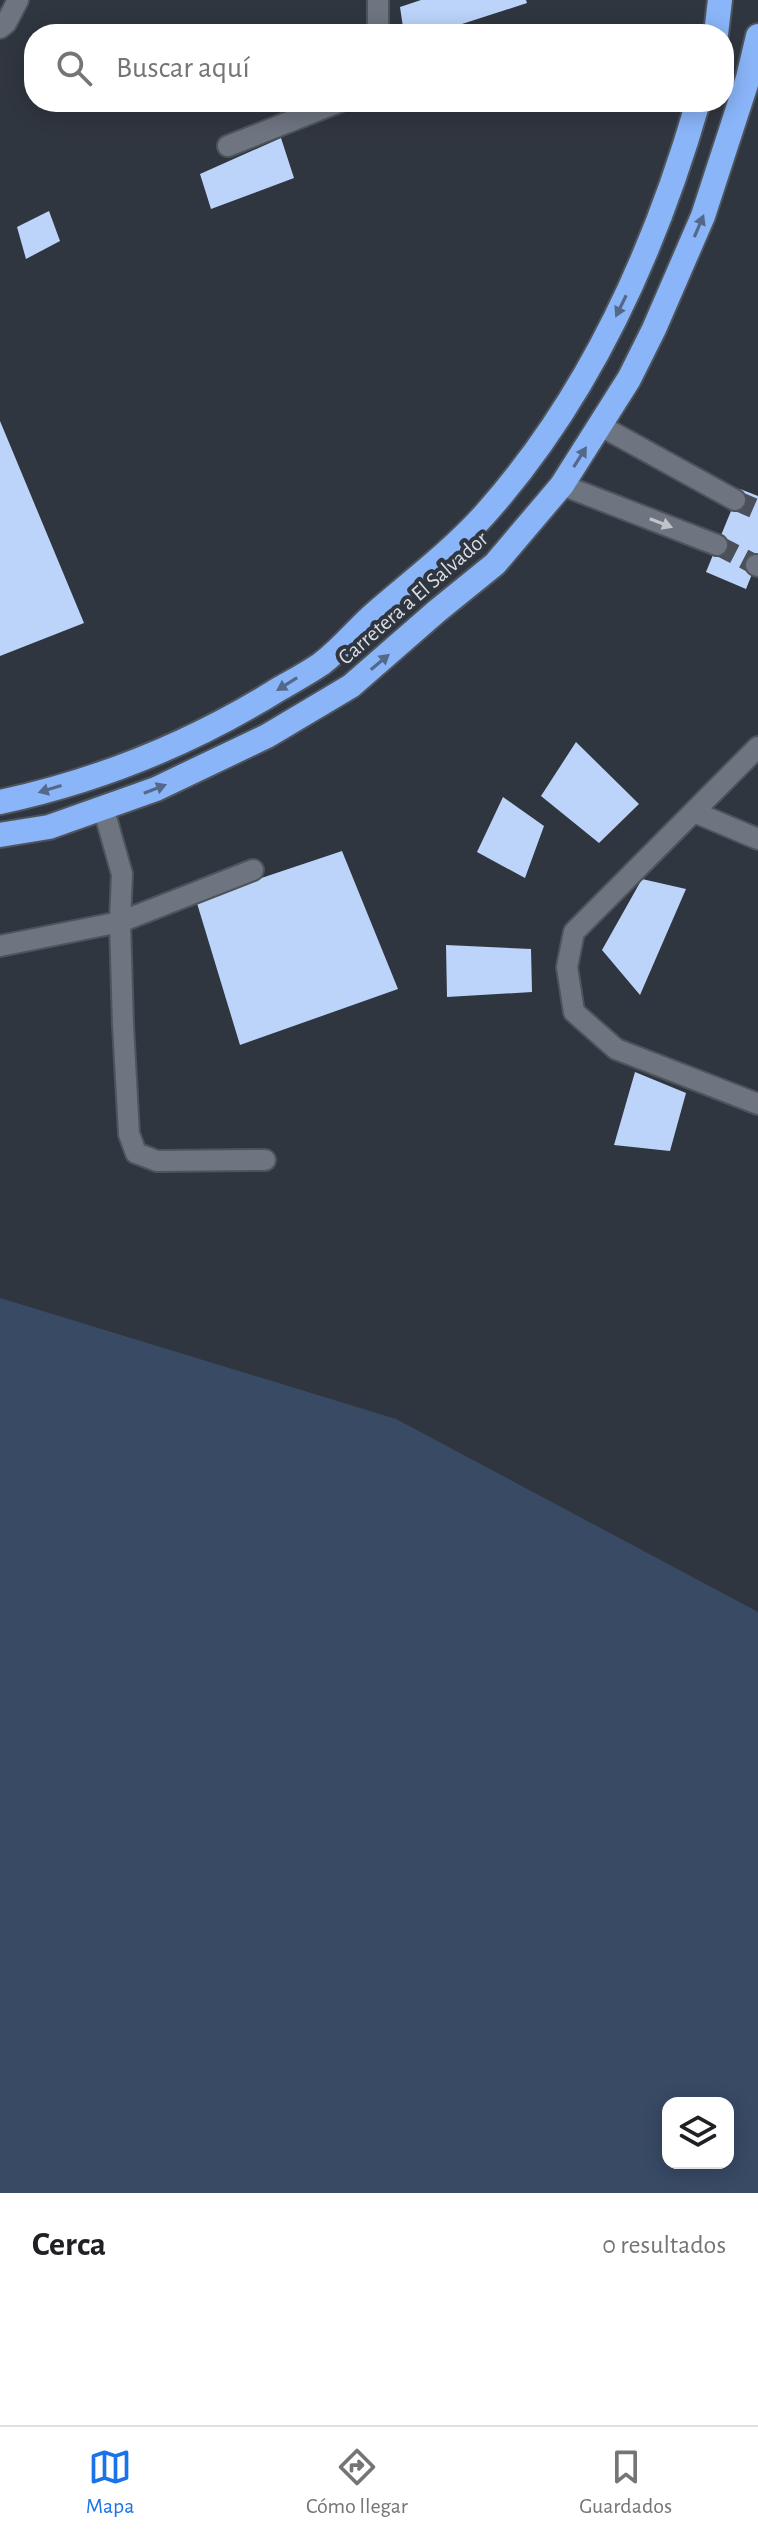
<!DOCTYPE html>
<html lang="es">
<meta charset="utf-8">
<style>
:root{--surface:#fff;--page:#f2f2f2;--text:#202124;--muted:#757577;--line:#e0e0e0;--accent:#1a73e8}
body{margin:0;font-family:"Alegreya Sans",sans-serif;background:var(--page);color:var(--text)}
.controls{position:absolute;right:24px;bottom:24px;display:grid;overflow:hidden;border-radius:16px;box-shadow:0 4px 20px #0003}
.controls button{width:72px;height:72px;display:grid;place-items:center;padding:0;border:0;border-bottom:2px solid var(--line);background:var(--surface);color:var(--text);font:40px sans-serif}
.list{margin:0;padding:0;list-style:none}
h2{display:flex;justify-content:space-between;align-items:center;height:104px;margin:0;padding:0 32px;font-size:34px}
h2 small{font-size:26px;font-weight:400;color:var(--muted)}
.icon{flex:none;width:44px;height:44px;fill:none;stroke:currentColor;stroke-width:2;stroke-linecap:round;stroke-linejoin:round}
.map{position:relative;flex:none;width:758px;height:2193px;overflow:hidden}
.search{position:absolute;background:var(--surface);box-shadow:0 4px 20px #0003;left:24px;right:24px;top:24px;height:88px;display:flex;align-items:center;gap:20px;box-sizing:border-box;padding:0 28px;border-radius:32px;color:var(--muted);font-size:30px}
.sheet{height:232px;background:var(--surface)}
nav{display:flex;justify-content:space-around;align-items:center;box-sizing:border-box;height:112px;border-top:2px solid var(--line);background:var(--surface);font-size:22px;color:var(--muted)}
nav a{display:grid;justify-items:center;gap:4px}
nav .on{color:var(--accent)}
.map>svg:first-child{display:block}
.green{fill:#394a65;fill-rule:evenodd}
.building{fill:#bcd4fa}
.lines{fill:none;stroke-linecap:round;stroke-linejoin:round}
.minor-tunnel{stroke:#4a4f59;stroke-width:20;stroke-dasharray:20 10;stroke-linecap:butt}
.minor-casing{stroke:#4e545c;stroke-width:24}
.highway-casing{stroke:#4e545c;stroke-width:28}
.minor{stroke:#6e7580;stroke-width:20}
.highway{stroke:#8ab5f9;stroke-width:24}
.oneway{fill:#54698a}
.oneway2{fill:#bfc4cb}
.labels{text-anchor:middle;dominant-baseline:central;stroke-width:8;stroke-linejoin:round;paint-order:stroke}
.street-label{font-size:22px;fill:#dadee4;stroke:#303640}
</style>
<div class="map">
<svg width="758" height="2193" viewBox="0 0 758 2193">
<rect width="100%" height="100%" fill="#303640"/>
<path class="green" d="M0,1298L396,1419L758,1612V2193H0ZM668,2103H728V2163H668Z"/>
<path class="building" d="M421,0H526L527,3L431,34H404L400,7Z
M281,138L294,178L211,209L200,174Z
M49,211L60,241L26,259L17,227Z
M0,421L84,623L0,656Z
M740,489L758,496V559L746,589L706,572Z
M576,742L639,804L599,843L541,796Z
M503,797L544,826L525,878L477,852Z
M342,851L398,989L240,1045L196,900Z
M642,879L686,889L640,995L602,950Z
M446,945L531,949L532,992L447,997Z
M635,1072L686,1093L670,1151L614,1145Z"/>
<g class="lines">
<path class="minor-tunnel" d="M735,500L758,510
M717,545L756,565"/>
<defs>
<path id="minor" d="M378,0V34
M0,28L6,23L18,0
M228,146L339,102
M599,425L735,500
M562,485L717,545
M756,565L758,566
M758,747L574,932L567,967L574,1012L616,1049L758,1104
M103,807L122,874L120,922L123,1025L129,1134L136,1153L157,1161L265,1160
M694,812L758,839
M0,946L120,922L253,870"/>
<path id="highway" d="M716,34L720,0
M0,802C98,781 194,742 279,689C293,681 308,673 321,664C340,650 356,630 374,614C412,581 452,551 486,513C590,396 655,251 698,102
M0,835L49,827L156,789L267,736L351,686L437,611L495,564L562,485L629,379L654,329L703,216L748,78L758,36"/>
</defs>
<use href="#minor" class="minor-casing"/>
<use href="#highway" class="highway-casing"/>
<use href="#minor" class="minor"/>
<use href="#highway" class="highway"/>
</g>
<defs><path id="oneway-solid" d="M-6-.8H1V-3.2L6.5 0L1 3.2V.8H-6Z" transform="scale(2)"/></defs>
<g class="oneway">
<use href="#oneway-solid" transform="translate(699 226) rotate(-67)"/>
<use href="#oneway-solid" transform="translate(621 306) rotate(116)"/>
<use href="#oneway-solid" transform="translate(580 457) rotate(-58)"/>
<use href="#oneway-solid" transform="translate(380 662) rotate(-40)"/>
<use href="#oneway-solid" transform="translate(287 684) rotate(148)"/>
<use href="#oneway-solid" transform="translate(50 789) rotate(163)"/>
<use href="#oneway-solid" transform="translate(155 789) rotate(-21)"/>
</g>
<use class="oneway2" href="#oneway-solid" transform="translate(661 523) rotate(21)"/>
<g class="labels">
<g class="street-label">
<text transform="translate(413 598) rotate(-41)">Carretera a El Salvador</text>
</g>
</g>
</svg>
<div class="controls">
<button><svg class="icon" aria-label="layers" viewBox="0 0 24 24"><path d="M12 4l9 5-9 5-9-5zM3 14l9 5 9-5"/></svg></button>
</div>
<div class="search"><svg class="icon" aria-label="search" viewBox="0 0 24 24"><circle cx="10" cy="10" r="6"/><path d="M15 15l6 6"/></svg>Buscar aquí</div>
</div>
<section class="sheet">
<h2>Cerca<small>0 resultados</small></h2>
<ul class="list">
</ul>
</section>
<nav>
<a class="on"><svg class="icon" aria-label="map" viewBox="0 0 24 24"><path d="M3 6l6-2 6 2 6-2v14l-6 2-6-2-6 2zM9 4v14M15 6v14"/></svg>Mapa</a>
<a><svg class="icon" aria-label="directions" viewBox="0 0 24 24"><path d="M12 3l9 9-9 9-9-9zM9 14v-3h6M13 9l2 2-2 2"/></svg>Cómo llegar</a>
<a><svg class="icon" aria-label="saved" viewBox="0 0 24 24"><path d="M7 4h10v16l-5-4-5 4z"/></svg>Guardados</a>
</nav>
